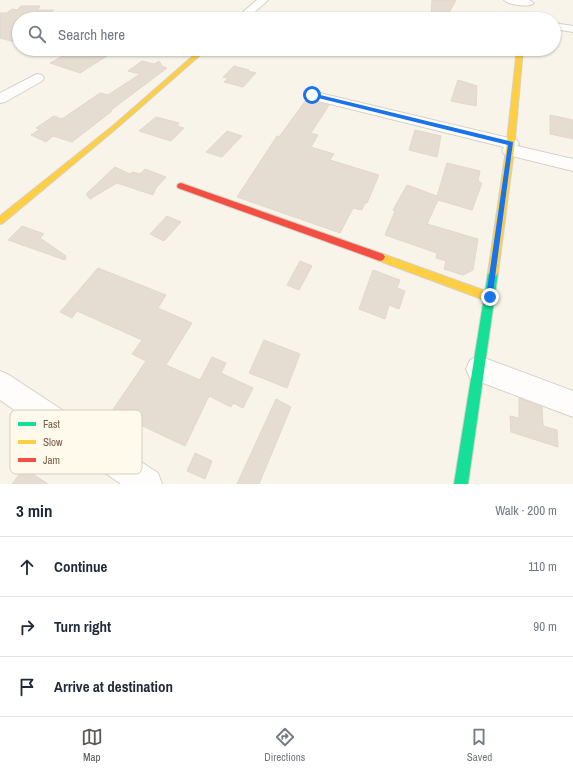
<!DOCTYPE html>
<meta charset="utf-8">
<style>
:root{--surface:#fff;--page:#f6f6f7;--text:#1f2937;--muted:#747a83;--line:#e0e1e3;--accent:#5c5957}
body{margin:0;font-family:"Archivo Narrow",sans-serif;background:var(--page);color:var(--text)}
.stop{position:absolute;width:12px;height:12px;margin:-9px;border:3px solid #1a73e8;border-radius:50%;background:#fff}
.stop.end{background:#1a73e8;border-color:#fff;box-shadow:0 1px 4px #0008}
.list{margin:0;padding:0;list-style:none}
h2{display:flex;justify-content:space-between;align-items:center;height:52px;margin:0;padding:0 16px;font-size:17px}
h2 small{font-size:13px;font-weight:400;color:var(--muted)}
.list li{display:grid;grid-template-columns:26px 1fr auto;gap:12px;align-items:center;box-sizing:border-box;height:60px;padding:0 16px;border-top:1px solid var(--line)}
.list b{display:block;font-size:15px;white-space:nowrap}
.list em{font-size:13px;font-style:normal;color:var(--muted)}
.icon{flex:none;width:22px;height:22px;fill:none;stroke:currentColor;stroke-width:2;stroke-linecap:round;stroke-linejoin:round}
.map{position:relative;flex:none;width:573px;height:484px;overflow:hidden}
.search{position:absolute;background:var(--surface);box-shadow:0 1px 3px #0004;left:12px;right:12px;top:12px;height:44px;display:flex;align-items:center;gap:10px;box-sizing:border-box;padding:0 14px;border-radius:22px;color:var(--muted);font-size:15px}
.sheet{height:232px;background:var(--surface)}
nav{display:flex;justify-content:space-around;align-items:center;box-sizing:border-box;height:56px;border-top:1px solid var(--line);background:var(--surface);font-size:11px;color:var(--muted)}
nav a{display:grid;justify-items:center;gap:2px}
nav .on{color:var(--accent)}
.map>svg:first-child{display:block}
.building{fill:#e5ddd1;stroke:#e2d8cb}
.lines{fill:none;stroke-linecap:round;stroke-linejoin:round}
.street-casing{stroke:#d7d1c8;stroke-width:2}
.fast-casing{stroke:#d6d0c5;stroke-width:2}
.slow-casing{stroke:#d6d0c5;stroke-width:2}
.jam-casing{stroke:#d6d0c5;stroke-width:2}
.street{fill:#fefdfc;fill-rule:evenodd}
.fast{fill:#16e098;fill-rule:evenodd}
.slow{fill:#ffcf43;fill-rule:evenodd}
.jam{fill:#f24e42;fill-rule:evenodd}
.route{fill:#1a73e8}
.key{fill:#fffaec;stroke:#d7ccba;stroke-width:1}
.key-label{font-size:11px;fill:#7a6046}
</style>
<div class="map">
<svg width="573" height="484" viewBox="0 0 573 484">
<rect width="100%" height="100%" fill="#f8f4ea"/>
<path class="building" d="M432,0H456L446,19H431Z
M21,6H40L37,10H54L39,19H19V43L0,38V13H7L12,9L17,10Z
M72,51L81,53L85,51L107,56L80,73L50,63Z
M142,61L154,64L159,61L162,66L167,68L111,110L112,111L72,142L53,136L46,142L31,135L40,129L36,128L54,116L62,119L100,93L108,95L140,74L128,71Z
M234,66L249,70L248,71L256,73L243,87L224,82L228,78L223,77Z
M458,80L477,86L476,106L451,101Z
M306,100L329,105L311,133L318,135L311,147L334,154L330,160L379,175L367,203H365L362,210L353,208L340,233L237,197L277,136L279,137Z
M550,115L573,120V139L550,134Z
M156,117L179,123L177,126L184,128L171,141L139,131Z
M415,130L441,136L437,157L409,150Z
M227,131L242,136L222,157L206,152Z
M447,163L480,171L478,181L482,183L472,210L438,200L427,224L478,239L473,270L463,275L444,269L446,261L436,258L437,253L385,235L395,211L393,210L407,185L437,196Z
M115,167L130,174L133,172L140,174L145,169L166,177L156,188L153,195L117,183L90,199L86,194Z
M167,216L181,222L164,241L150,234Z
M22,226L44,234L40,238L66,256L65,260L8,240Z
M300,261L312,266L299,290L287,285Z
M98,268L166,295L158,308L192,323L166,365L200,380L212,357L226,363L221,373L253,388L243,408L233,403L231,407L209,396L185,446L134,422L130,428L108,417L146,361L132,354L142,340L77,311L72,318L60,312Z
M373,270L400,280L397,288L405,291L399,309L389,305L385,319L359,309Z
M264,340L300,354L287,388L249,373Z
M519,398L542,407L543,426L557,430L558,447L511,432L510,416L519,418Z
M276,399L291,407L259,484H237Z
M195,453L212,461L205,479L187,471Z
M24,468L48,484H12Z"/>
<g class="lines">
<defs>
<path id="street" d="M257,0H268L247,19H235Z
M504,0H529L534,3C529,8 509,5 504,0Z
M554,23L573,26V32L554,29Z
M37,74L42,75L44,78L42,81L5,102L0,103V93Z
M311,91L517,140L519,144L517,146L573,159V171L504,154L502,150L504,147L306,98L304,95L306,92Z
M479,356L573,391V417L470,378L466,369L470,360Z
M0,371L9,375L158,473L162,484H121L0,400Z"/>
<path id="fast" d="M493,269L496,270L498,273L468,484H454L488,273L490,270Z"/>
<path id="slow" d="M201,49H207L118,127L3,223L0,224V216L114,125Z
M517,49H523L514,150L498,273L496,276L493,277L490,276L488,273L506,150Z
M380,253L494,294L495,297L494,300L490,302L377,260L375,257L377,254Z"/>
<path id="jam" d="M181,183L383,254L385,257L383,260L380,261L178,188L177,186L178,184Z"/>
</defs>
<use href="#street" class="street-casing"/>
<use href="#fast" class="fast-casing"/>
<use href="#slow" class="slow-casing"/>
<use href="#jam" class="jam-casing"/>
<use href="#street" class="street"/>
<use href="#fast" class="fast"/>
<use href="#slow" class="slow"/>
<use href="#jam" class="jam"/>
</g>
<path class="route" d="M312,93L513,142L492,300H487L486,297L508,145L310,96Z"/>
<rect x="10" y="410" width="132" height="64" rx="6" class="key"/>
<rect x="18" y="422" width="18" height="4" fill="#16e098"/>
<rect x="18" y="440" width="18" height="4" fill="#ffcf43"/>
<rect x="18" y="458" width="18" height="4" fill="#f24e42"/>
<g class="key-label">
<text x="43" y="428">Fast</text>
<text x="43" y="446">Slow</text>
<text x="43" y="464">Jam</text>
</g>
</svg>
<div class="stop" style="left:312px;top:95px"></div>
<div class="stop end" style="left:490px;top:297px"></div>
<div class="search"><svg class="icon" aria-label="search" viewBox="0 0 24 24"><circle cx="10" cy="10" r="6"/><path d="M15 15l6 6"/></svg>Search here</div>
</div>
<section class="sheet">
<h2>3 min<small>Walk · 200 m</small></h2>
<ul class="list">
<li><svg class="icon" aria-label="ahead" viewBox="0 0 24 24"><path d="M12 20V5M6 11l6-6 6 6"/></svg><div><b>Continue</b></div><em>110 m</em></li>
<li><svg class="icon" aria-label="right" viewBox="0 0 24 24"><path d="M7 20v-9h11M14 6l5 5-5 5"/></svg><div><b>Turn right</b></div><em>90 m</em></li>
<li><svg class="icon" aria-label="arrive" viewBox="0 0 24 24"><path d="M6 21V4h12l-3 4 3 4H6"/></svg><div><b>Arrive at destination</b></div></li>
</ul>
</section>
<nav>
<a class="on"><svg class="icon" aria-label="map" viewBox="0 0 24 24"><path d="M3 6l6-2 6 2 6-2v14l-6 2-6-2-6 2zM9 4v14M15 6v14"/></svg>Map</a>
<a><svg class="icon" aria-label="directions" viewBox="0 0 24 24"><path d="M12 3l9 9-9 9-9-9zM9 14v-3h6M13 9l2 2-2 2"/></svg>Directions</a>
<a><svg class="icon" aria-label="saved" viewBox="0 0 24 24"><path d="M7 4h10v16l-5-4-5 4z"/></svg>Saved</a>
</nav>
